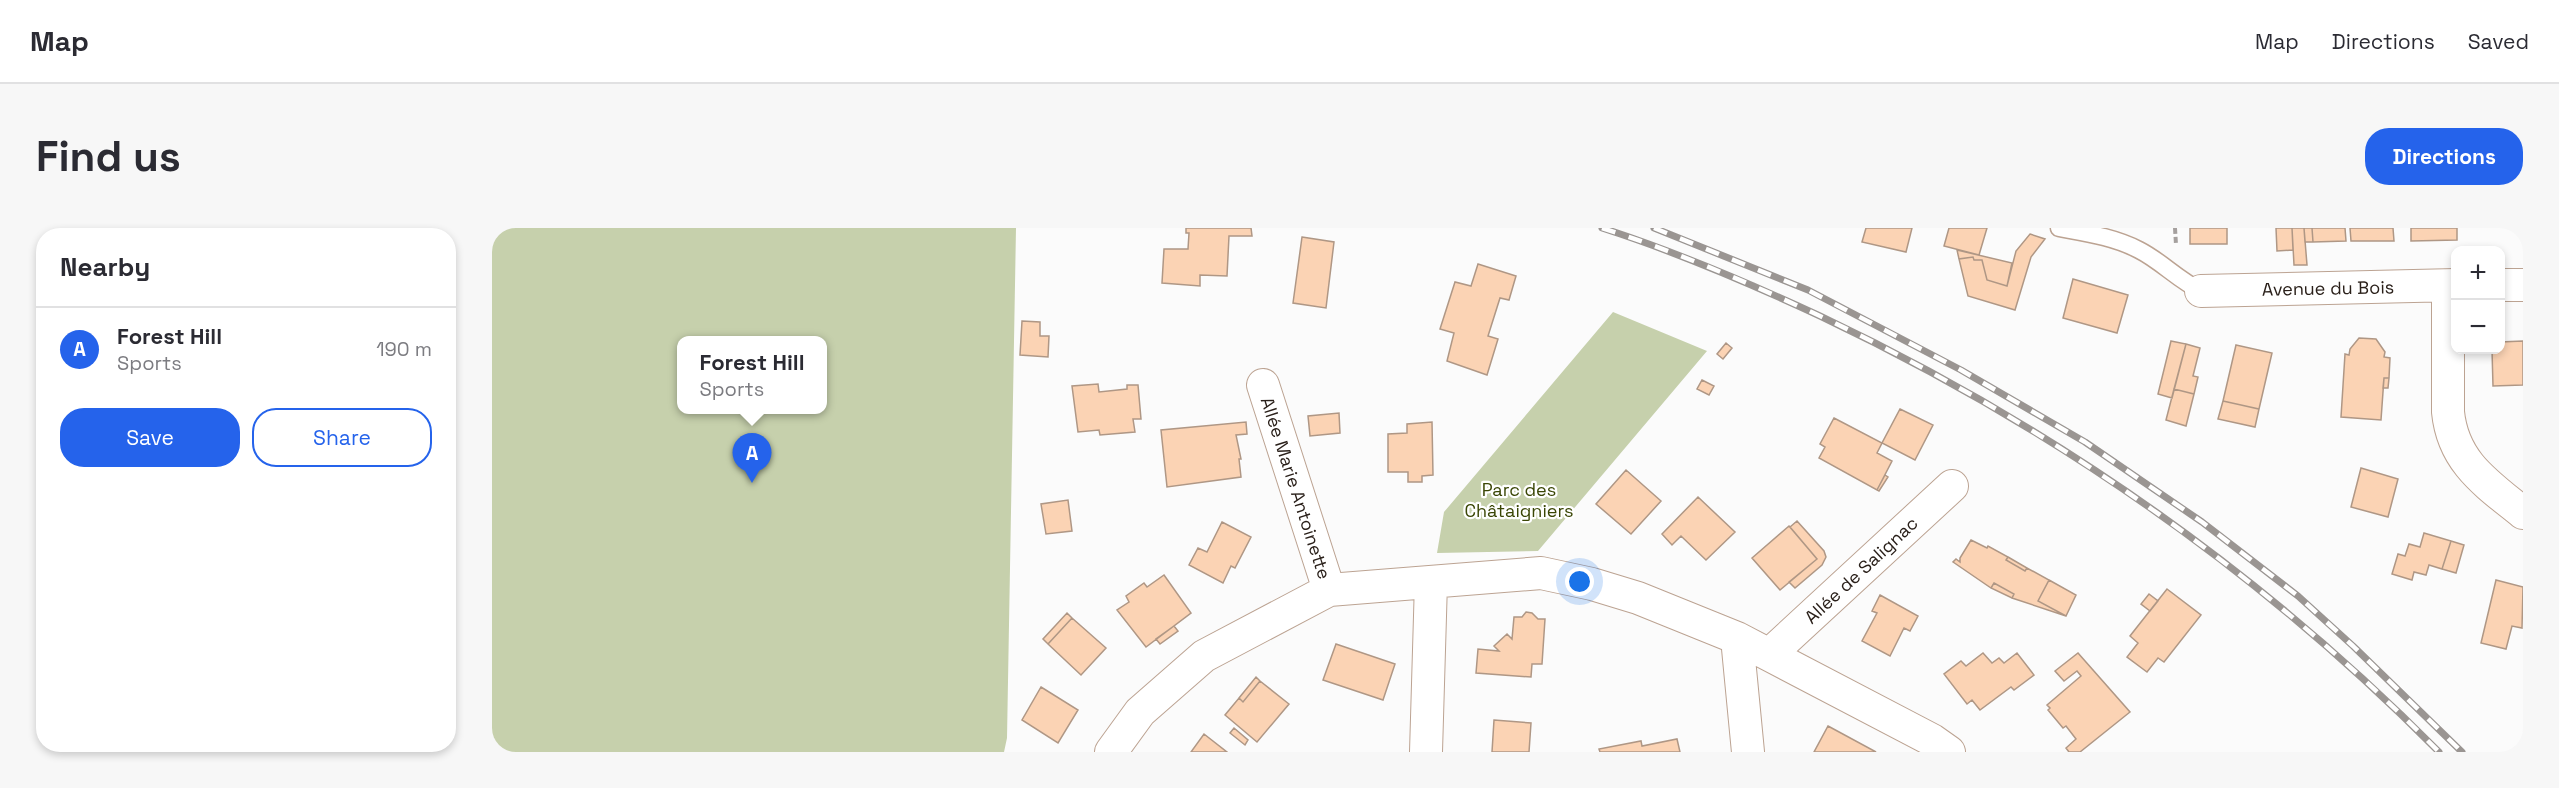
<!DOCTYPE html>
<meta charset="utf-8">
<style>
:root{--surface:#fff;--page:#f7f7f7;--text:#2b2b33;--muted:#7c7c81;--line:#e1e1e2;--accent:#2563eb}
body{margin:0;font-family:"Space Grotesk",sans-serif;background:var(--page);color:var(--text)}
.controls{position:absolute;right:18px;top:18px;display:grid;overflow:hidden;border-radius:12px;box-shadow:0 3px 9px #0003}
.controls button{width:54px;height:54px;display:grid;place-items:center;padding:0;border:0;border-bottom:2px solid var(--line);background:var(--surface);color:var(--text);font:30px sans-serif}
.you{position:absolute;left:1088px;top:354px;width:21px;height:21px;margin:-15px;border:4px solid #fff;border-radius:50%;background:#1a73e8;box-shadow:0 0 0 9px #1a73e833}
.badge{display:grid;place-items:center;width:39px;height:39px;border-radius:50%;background:var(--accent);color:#fff;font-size:20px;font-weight:700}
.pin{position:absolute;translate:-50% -50px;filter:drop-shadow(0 2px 3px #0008)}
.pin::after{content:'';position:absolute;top:32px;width:21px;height:18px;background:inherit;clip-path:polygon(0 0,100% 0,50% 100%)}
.popup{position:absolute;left:185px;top:108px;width:150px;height:78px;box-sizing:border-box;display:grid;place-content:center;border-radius:12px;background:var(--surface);filter:drop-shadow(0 2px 4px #0005);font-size:20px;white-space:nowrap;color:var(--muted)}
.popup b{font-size:22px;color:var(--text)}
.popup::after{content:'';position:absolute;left:50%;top:100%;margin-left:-12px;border:12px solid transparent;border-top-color:var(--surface)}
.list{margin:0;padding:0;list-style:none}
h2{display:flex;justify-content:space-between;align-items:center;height:78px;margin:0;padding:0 24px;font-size:26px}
h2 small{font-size:20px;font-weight:400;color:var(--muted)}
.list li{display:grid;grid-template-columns:39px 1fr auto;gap:18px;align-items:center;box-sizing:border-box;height:84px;padding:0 24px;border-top:2px solid var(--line)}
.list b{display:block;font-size:22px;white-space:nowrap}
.list p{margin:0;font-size:20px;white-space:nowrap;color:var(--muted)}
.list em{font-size:20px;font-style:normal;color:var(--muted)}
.actions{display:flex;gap:12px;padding:18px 24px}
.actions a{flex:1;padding:14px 0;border:2px solid var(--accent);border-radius:24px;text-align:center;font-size:21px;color:var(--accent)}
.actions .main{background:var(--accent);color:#fff}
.map{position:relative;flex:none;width:2031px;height:524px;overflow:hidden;border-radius:24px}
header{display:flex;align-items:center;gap:36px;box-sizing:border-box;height:84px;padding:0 30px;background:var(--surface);border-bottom:2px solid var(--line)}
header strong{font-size:28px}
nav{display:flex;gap:33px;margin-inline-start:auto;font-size:21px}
.intro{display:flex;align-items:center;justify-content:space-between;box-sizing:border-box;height:144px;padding:0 36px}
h1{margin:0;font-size:42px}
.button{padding:15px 27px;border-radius:24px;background:var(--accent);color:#fff;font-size:21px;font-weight:700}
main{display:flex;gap:36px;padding:0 36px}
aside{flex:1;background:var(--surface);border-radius:24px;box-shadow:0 3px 9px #0003}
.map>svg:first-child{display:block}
.green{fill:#c6d0ac;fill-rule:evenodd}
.building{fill:#fbd3b4;stroke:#af9785;stroke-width:1.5}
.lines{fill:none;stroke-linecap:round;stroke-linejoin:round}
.service-casing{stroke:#bca392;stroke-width:19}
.minor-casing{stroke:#bca392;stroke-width:34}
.path{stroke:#a5a09e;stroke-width:4;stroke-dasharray:6 3;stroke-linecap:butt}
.service{stroke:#fff;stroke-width:16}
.minor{stroke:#fff;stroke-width:32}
.rail-casing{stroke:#9a9592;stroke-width:7}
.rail{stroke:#fff;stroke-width:4.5;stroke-dasharray:14;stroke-linecap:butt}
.labels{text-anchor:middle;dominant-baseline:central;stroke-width:4.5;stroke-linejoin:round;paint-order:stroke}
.street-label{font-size:18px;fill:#2a201a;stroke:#fff}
.park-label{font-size:18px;fill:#3a4605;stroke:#fff}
</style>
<header>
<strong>Map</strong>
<nav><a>Map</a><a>Directions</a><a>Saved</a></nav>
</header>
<div class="intro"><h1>Find us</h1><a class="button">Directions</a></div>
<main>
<aside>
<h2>Nearby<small></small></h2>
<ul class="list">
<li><span class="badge">A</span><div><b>Forest Hill</b><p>Sports</p></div><em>190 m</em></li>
</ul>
<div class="actions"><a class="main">Save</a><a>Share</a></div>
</aside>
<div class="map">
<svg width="2031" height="524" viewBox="0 0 2031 524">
<rect width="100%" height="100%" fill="#fbfbfb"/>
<path class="green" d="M0,0H524L515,510L512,524H0ZM330,112V182H190V112Z
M1121,84L1215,123L1046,323L945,325L952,284Z"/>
<path class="building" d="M694,0H759L760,8H737L735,48L708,47V58L670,55L672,21H696L697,5H694Z
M1374,0H1420L1414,24L1370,14Z
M1457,0H1495L1487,27L1452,18Z
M1698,0H1735V16H1698Z
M1784,0H1800L1801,22L1785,23Z
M1800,0H1812L1815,37H1802Z
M1812,0H1820L1821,14H1813Z
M1820,0H1853L1854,13L1821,14Z
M1858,0H1901L1902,13H1859Z
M1919,0H1965V12L1919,13Z
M1538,6L1553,11L1539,29L1523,82L1476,68L1467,31L1481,29L1482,32H1490L1495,52L1515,58L1524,23Z
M810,9L842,14L834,80L801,75Z
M1465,22L1520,35L1515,58L1495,52L1490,32H1482L1481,29L1467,31Z
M986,36L1024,48L1017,72L1008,70L996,108L1006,111L995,147L955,133L962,105L948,101L963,54L979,58Z
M1581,51L1636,67L1625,105L1571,90Z
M530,93L548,94V108H557L556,129L528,127Z
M1867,110L1884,111L1893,124L1892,129L1898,130L1897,150H1892L1889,192L1849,189L1853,126L1857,127L1858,121Z
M1679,113L1694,116L1680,170L1666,166Z
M2031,113V157L2001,158L2000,122H2008V114Z
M1234,115L1240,120L1231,131L1225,126Z
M1694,116L1708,120L1701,148L1706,149L1702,166L1682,161Z
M1744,117L1780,125L1767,181L1731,173Z
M1892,150H1897L1896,160H1891Z
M1210,152L1222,158L1217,167L1205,161Z
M606,156L607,164L635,161V157H646L649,191H641L643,204L608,207L607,202L586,204L580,158Z
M1682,161L1702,166L1694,198L1674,192Z
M1731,173L1767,181L1763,199L1726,191Z
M1408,181L1441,197L1423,232L1390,215Z
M847,185L848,205L818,208L816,188Z
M1342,190L1390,215L1385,225L1400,233L1385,262L1327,230L1333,219L1328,216Z
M754,194L755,206L744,207L749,231H747L749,249L675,259L669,202Z
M940,194L941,247L930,248V254H916V244H896V206L915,205V196Z
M1869,240L1906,251L1896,289L1859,279Z
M1134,242L1169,273L1139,306L1104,276Z
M1393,247L1396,249L1387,263L1385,262Z
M1206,269L1243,304L1214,332L1189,308L1180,317L1170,306Z
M576,272L580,303L554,306L549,276Z
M1305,293L1332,323L1334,329L1330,337L1303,360L1297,354L1325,331L1298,299Z
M730,294L759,309L743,340L739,338L731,355L697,337L706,320L715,324Z
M1297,298L1325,331L1288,362L1260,330Z
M1932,305L1959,313L1950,341L1937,337L1934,347L1922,344L1920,352L1900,346L1906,326L1913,328L1917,316L1928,319Z
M1479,312L1495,320L1496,318L1516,329L1514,332L1533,343L1535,340L1557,352L1546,373L1574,388L1520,370L1522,366L1502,355L1499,360L1461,334L1464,331L1468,334V330Z
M1959,313L1972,317L1964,345L1950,341Z
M1516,329L1535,340L1533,343L1514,332Z
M672,347L699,385L654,419L625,382L637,374L634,368L652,355L655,359Z
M1557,352L1584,367L1574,388L1546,373Z
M2004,352L2031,359L2030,400L2020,398L2014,421L1989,415Z
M1502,355L1522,366L1520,370L1499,360Z
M1675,361L1709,387L1672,434L1666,430L1655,444L1635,429L1646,415L1638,408Z
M1657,366L1666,373L1658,383L1649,376Z
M1388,367L1426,388L1418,403L1412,400L1398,428L1370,413L1385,385L1380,383Z
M1034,384L1040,385L1046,391H1053L1050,436H1040L1039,449L984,445L986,421L1007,423L1002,418L1015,406L1020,411L1022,389H1030Z
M575,385L580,390L556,416L551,411Z
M580,390L614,420L589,447L556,416Z
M682,398L686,403L668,416L664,411Z
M844,416L903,436L891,472L831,452Z
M1491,425L1500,435L1507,430L1512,435L1525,425L1542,447L1522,462L1519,459L1488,482L1480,472L1475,476L1452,446L1469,433L1474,438Z
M1586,425L1638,484L1588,524H1577L1574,520L1584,511L1574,498L1571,500L1556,482L1558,480L1555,477L1589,448L1585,443L1572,453L1563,443Z
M764,449L768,453L751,474L747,470Z
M768,453L797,476L765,514L733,487L747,470L751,474Z
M549,459L586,482L566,515L530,492Z
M1002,492L1039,495L1037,524H1000Z
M1336,498L1384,524H1322Z
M742,500L756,512L753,517L738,505Z
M712,506L735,524H699Z
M1185,511L1188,524H1108L1107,521L1149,513L1150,518Z"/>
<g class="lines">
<defs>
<path id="service" d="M1567,0C1594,5 1622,9 1647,22C1669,33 1686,52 1709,63"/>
<path id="minor" d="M2008,57H2031
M1956,58V184C1961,234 1994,255 2031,285
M1709,63L1964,57
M771,157L837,362
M1245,410L1256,524
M1278,426L1460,258
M619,524L648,484L712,428L837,362L1049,345L1100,356L1146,370L1245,410L1440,512L1457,524
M934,524L939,354"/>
</defs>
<use href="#service" class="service-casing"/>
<use href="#minor" class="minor-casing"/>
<path class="path" d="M1683,0L1684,17"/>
<use href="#service" class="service"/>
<use href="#minor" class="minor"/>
<defs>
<path id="rail" d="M1110,0C1185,24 1257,55 1328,88C1558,197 1768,343 1947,524
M1162,0L1316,62L1469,142L1593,214L1710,294L1806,368L1861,418L1970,524"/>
</defs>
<use href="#rail" class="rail-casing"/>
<use href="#rail" class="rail"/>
</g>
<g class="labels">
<g class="street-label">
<text transform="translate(1836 60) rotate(-1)">Avenue du Bois</text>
<text transform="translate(804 260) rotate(72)">Allée Marie Antoinette</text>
<text transform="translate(1369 342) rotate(-43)">Allée de Salignac</text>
</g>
<g class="park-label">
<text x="1027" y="261">Parc des<tspan x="1027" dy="21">Châtaigniers</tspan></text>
</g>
</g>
</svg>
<div class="controls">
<button>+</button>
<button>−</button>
</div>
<div class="you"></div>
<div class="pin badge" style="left:260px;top:255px">A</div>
<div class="popup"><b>Forest Hill</b>Sports</div>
</div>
</main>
